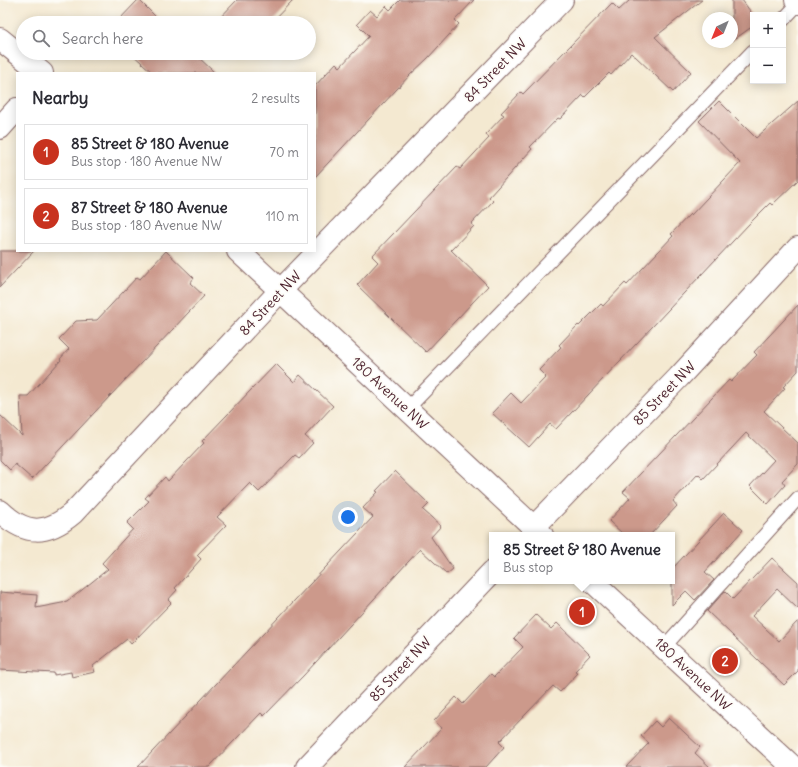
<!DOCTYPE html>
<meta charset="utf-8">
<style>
:root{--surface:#fff;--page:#f7f7f7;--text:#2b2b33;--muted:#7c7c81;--line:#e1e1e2;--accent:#c8321e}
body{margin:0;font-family:Delius,sans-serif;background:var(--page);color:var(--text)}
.controls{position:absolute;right:12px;top:12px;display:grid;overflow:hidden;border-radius:0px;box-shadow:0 2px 10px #0003}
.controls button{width:36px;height:36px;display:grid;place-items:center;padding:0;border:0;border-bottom:1px solid var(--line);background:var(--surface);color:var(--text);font:20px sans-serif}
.compass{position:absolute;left:702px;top:12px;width:36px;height:36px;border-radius:50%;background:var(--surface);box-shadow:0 2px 10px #0003;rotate:223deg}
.you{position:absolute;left:348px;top:517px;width:14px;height:14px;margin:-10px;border:3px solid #fff;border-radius:50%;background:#1a73e8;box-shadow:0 0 0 6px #1a73e833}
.badge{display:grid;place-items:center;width:26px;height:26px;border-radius:50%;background:var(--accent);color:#fff;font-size:13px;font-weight:700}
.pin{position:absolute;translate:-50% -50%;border:2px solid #fff;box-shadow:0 1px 4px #0006}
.popup{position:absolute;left:489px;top:532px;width:186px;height:52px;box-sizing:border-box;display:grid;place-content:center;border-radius:0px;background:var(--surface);filter:drop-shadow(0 1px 3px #0005);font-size:13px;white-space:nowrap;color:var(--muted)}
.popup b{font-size:15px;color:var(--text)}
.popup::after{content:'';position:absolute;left:50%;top:100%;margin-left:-8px;border:8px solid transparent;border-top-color:var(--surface)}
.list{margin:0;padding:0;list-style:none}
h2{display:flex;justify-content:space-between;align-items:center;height:52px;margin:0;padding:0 16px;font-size:17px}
h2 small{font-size:13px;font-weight:400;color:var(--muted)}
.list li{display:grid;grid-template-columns:26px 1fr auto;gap:12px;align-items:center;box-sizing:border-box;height:56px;margin:0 8px 8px;padding:0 8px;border:1px solid var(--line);border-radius:0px}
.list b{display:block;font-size:15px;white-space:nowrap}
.list p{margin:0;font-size:13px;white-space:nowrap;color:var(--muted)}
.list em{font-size:13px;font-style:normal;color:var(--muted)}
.icon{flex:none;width:22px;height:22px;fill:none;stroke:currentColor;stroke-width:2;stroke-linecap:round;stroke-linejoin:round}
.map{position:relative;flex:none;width:798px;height:767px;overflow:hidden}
.search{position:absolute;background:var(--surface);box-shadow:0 2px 10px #0003;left:16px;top:16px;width:300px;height:44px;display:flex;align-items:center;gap:10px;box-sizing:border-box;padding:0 14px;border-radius:22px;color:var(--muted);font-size:15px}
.panel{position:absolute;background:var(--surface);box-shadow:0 2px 10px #0003;left:16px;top:72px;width:300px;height:180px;border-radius:0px}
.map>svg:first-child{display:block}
.building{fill:#cc998b}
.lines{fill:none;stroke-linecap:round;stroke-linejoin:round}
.service-casing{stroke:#866665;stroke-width:15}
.minor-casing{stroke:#866665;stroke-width:24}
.tertiary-casing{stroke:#866665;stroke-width:24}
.service{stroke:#fff;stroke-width:13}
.minor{stroke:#fff;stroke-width:22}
.tertiary{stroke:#fff;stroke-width:22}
.labels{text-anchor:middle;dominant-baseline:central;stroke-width:3.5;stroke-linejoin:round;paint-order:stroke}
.street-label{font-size:14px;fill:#4a1f2b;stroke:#fdfcf7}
</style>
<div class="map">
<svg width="798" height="767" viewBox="0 0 798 767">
<rect width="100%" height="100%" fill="#fdfcf7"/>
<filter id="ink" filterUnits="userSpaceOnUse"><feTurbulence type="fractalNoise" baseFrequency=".025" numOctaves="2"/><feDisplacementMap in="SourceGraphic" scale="8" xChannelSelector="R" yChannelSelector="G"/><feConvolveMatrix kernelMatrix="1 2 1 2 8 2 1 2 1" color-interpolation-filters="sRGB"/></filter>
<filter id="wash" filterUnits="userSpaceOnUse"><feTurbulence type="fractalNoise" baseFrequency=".012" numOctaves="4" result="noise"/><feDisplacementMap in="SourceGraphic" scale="16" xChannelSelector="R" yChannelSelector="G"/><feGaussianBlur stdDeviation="0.9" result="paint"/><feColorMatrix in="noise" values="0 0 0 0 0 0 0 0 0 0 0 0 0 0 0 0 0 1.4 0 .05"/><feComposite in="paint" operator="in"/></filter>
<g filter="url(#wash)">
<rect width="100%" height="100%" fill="#f4e9d1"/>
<g id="blocks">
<path class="building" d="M138,0H139L162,23H116Z
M237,0H293L271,23H215Z
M400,0H474L455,20L459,24L428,58L410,75L315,177V86L336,63L340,67L369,36L357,24L370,10L377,16L386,6L390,10Z
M630,0H702L655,37L691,72L673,92L635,56H634L631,53L611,75L609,73L585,97L583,95L560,119L558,118L530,147L532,149L489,197L493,201L471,224L474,226L451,250L488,286L426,352L357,285L378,262L372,256L457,167L460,169L489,138L486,134L504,115L501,113L521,92L523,94L612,3L619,10Z
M732,0H742L753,15V26L732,41Z
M131,53H194L215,73H153Z
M719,101L756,138L798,101V180L772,205L770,203L749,224L556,429L550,424L529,447L492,413L511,393L521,403L546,377L539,370L561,347L559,345L578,325L579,326L601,304L603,306L625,283L627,285L673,236L671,234L690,214L691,215L740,163L699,121Z
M0,251H34L0,287Z
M166,251L194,278L190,283L204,296L32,479L15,464L10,470L0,460V415L22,436L20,396H28L61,360L60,359L69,349L59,339L76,321L97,320L137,277L140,279Z
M798,305V371L783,387L785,388L764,411L798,443V464L782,481L785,485L768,504L750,486L774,460L746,433L703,479L698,474L673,501L677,506L650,535H624L609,521L630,498L623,492L729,380L731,382L757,355L754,352Z
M276,364L294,382L300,375L333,406L305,436L313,443L299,458L295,455L259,492L250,483L217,517L226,525L197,555L201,559L175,588L177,590L168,600L171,603L131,644L127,639L93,666L95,672L72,677L71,672L54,675V673L0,670V592L37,595L36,608L67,602L108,569L102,563L133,529L127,523L149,501L145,498L165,477L168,481L204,443L202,441Z
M395,471L429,504L423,510L441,526L431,537L453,569L447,574L420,549L304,675L264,716L261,713L209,767H138L373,517L363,508L378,492L376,491Z
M724,513L743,530L705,572L714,580L695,600L686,591L672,605V569Z
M772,558L798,582V609L777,589L752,616L779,641L798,621V671L784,685L707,611L725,591L733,599Z
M536,615L551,629L557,623L590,655L575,671L578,673L560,692L553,686L499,742L504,747L486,767H405L442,728L434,721L456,697L463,704L491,674L494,677L523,647L514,638Z
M669,718L700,747L695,753L710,767H626L649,743L641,736L655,721L661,727Z"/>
</g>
</g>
<g filter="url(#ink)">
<use href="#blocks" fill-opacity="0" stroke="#866665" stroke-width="1"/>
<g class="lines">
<defs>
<path id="service" d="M783,20L798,4
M408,408L753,51
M664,647L798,498"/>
<path id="minor" d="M796,0L798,3
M0,128L17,109
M0,511C26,536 47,535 73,513L280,291L562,0
M534,527L679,377L798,248"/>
<path id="tertiary" d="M0,39L42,73
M238,251L542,535
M592,581L793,767
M307,767L492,572"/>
</defs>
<use href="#service" class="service-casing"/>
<use href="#minor" class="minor-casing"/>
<use href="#tertiary" class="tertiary-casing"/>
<use href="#service" class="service"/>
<use href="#minor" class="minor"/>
<use href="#tertiary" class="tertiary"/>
</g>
</g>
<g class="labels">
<g class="street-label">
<text transform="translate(495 70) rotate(-46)">84 Street NW</text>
<text transform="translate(270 303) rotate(-47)">84 Street NW</text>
<text transform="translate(390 393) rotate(43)">180 Avenue NW</text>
<text transform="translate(664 393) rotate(-46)">85 Street NW</text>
<text transform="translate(400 669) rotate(-47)">85 Street NW</text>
<text transform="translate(693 674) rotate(43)">180 Avenue NW</text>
</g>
</g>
</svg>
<div class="controls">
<button>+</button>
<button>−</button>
</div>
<svg class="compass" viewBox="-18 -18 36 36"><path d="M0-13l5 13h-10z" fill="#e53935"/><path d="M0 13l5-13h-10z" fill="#7c7c81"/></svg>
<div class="you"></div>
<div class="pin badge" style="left:582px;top:612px">1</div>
<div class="popup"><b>85 Street &amp; 180 Avenue</b>Bus stop</div>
<div class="pin badge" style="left:725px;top:661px">2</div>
<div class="search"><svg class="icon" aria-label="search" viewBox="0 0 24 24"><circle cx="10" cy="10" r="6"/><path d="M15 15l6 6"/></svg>Search here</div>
<section class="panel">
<h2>Nearby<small>2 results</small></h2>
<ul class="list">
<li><span class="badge">1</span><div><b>85 Street &amp; 180 Avenue</b><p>Bus stop · 180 Avenue NW</p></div><em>70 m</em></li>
<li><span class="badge">2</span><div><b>87 Street &amp; 180 Avenue</b><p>Bus stop · 180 Avenue NW</p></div><em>110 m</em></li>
</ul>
</section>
</div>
